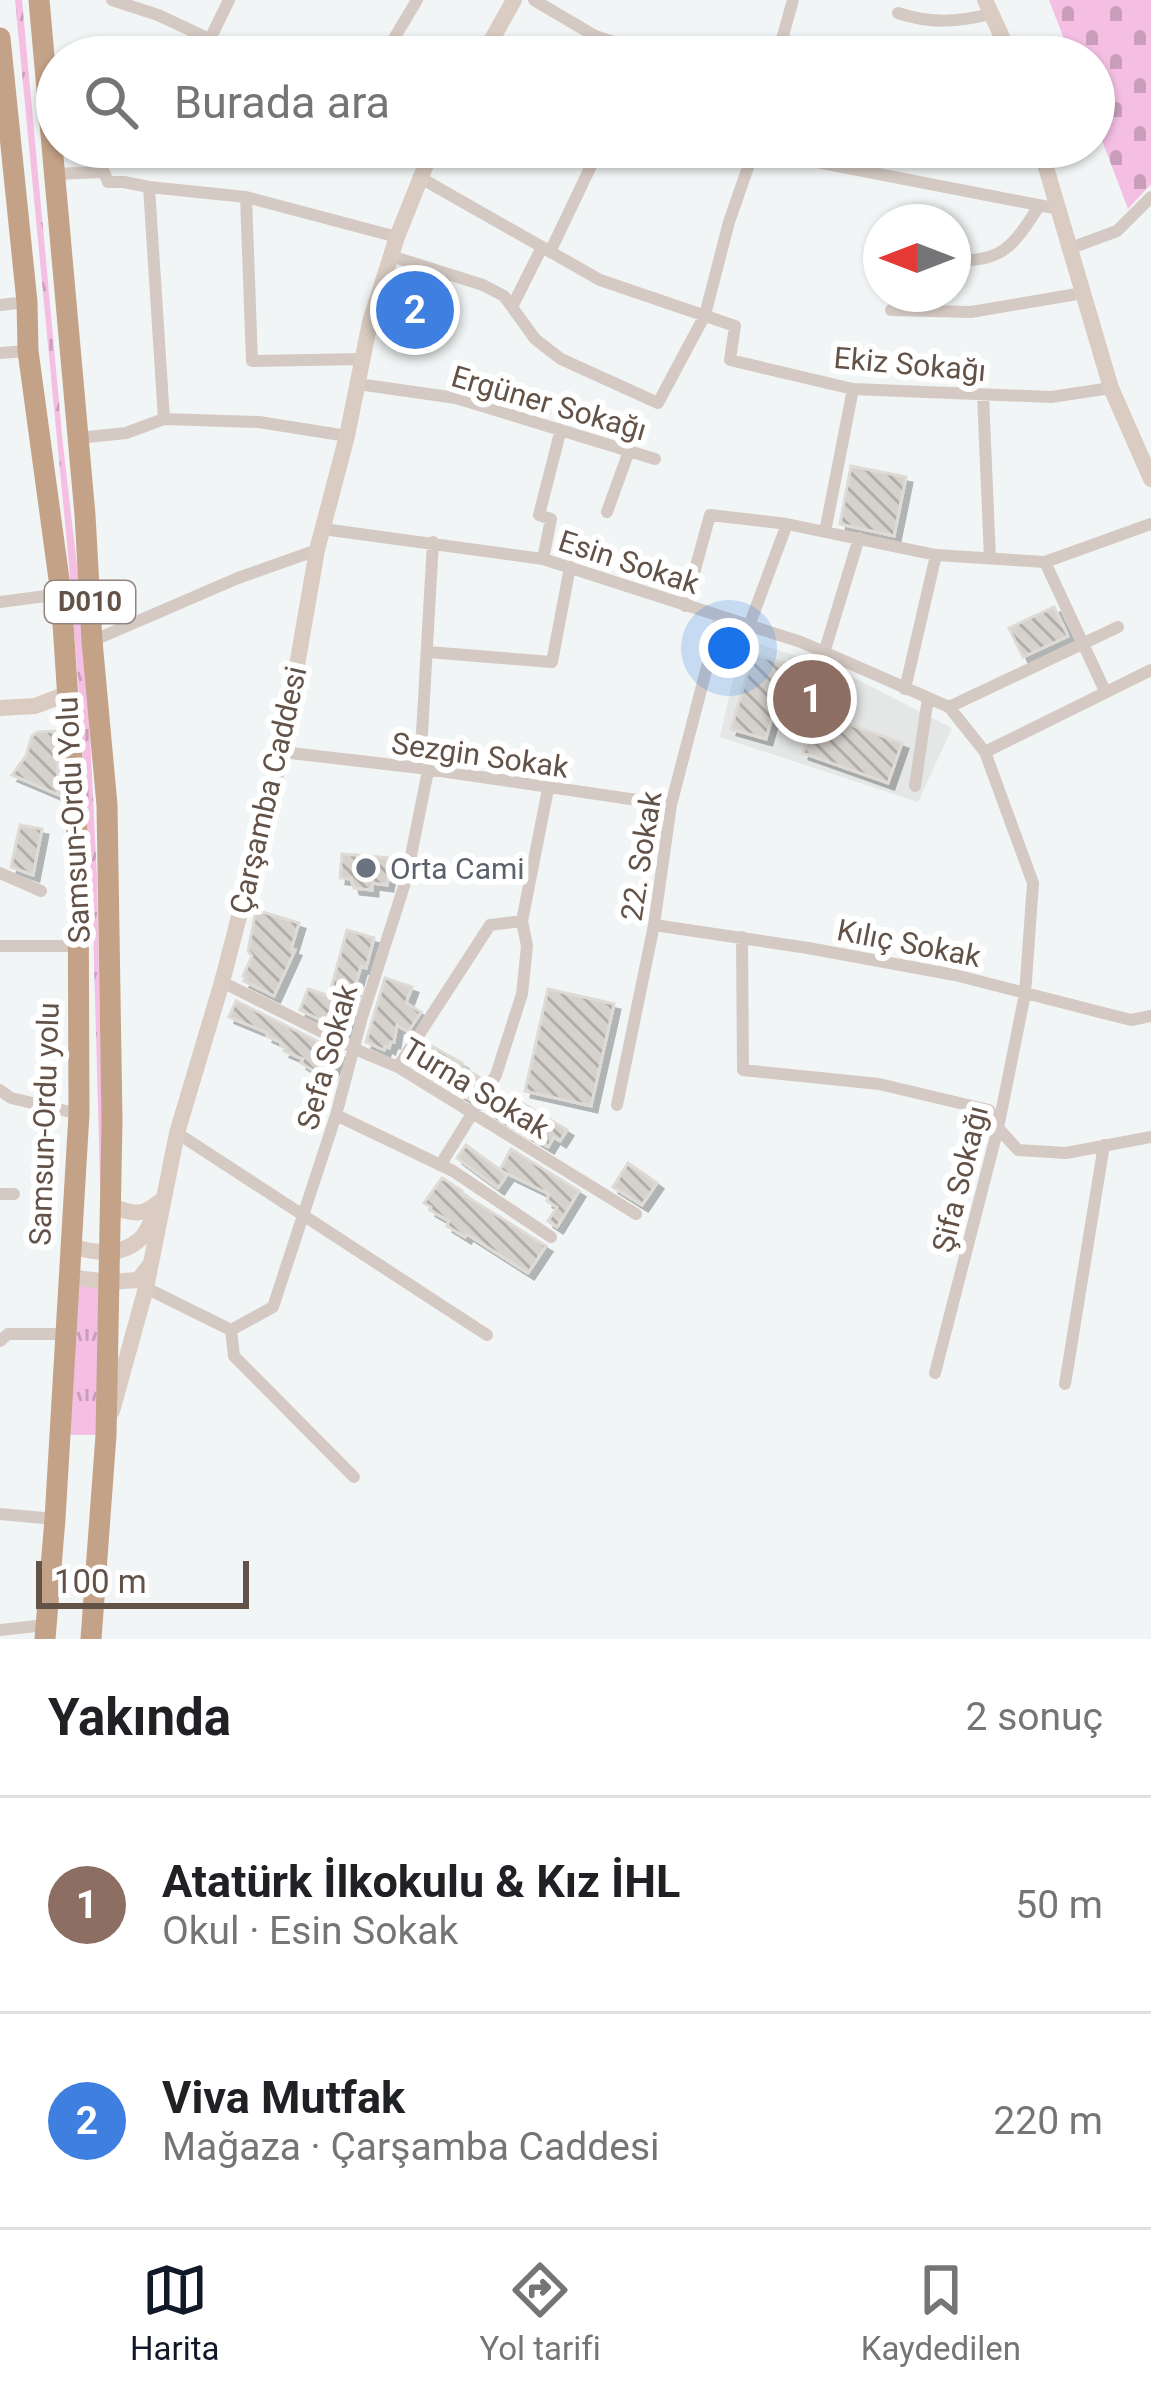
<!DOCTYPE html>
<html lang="tr">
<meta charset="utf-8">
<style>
:root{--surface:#fff;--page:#f6f6f6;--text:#202124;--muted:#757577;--line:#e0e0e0;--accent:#111827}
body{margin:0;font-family:Roboto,sans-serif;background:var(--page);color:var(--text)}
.compass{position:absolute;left:863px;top:204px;width:108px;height:108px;border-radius:50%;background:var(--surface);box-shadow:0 3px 9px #0004;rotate:270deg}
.scale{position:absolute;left:36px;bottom:30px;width:213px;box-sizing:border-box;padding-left:12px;border:6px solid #625248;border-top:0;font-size:33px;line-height:42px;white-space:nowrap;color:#625248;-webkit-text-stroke:9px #fff;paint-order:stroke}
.you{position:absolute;left:729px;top:648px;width:42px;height:42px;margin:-30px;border:9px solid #fff;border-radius:50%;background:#1a73e8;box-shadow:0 0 0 18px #1a73e833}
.badge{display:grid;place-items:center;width:78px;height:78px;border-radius:50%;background:var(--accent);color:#fff;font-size:39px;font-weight:700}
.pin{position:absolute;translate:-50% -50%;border:6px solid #fff;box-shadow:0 3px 12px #0006}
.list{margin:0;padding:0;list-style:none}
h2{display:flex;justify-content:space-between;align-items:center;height:156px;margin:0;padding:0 48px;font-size:51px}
h2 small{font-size:39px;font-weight:400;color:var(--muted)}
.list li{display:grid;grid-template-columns:78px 1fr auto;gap:36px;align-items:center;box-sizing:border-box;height:216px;padding:0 48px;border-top:3px solid var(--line)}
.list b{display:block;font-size:45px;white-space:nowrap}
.list p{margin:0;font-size:39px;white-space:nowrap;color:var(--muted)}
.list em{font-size:39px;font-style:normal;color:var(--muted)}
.icon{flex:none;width:66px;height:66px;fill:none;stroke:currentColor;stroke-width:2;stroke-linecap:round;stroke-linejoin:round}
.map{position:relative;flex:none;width:1151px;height:1639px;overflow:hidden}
.search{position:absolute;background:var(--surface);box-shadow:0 3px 9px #0004;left:36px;right:36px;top:36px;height:132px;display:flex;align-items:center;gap:30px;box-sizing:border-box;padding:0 42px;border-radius:66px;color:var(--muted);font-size:45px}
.sheet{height:588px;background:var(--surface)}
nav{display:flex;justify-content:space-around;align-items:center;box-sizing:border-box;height:168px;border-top:3px solid var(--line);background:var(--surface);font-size:33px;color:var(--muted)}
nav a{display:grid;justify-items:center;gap:6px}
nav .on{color:var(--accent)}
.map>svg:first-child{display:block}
.education{fill:#e4e7e5}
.grass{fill:url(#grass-tufts)}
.cemetery{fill:url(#cemetery-stones)}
.building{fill:url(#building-back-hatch);stroke:#dedbd6;stroke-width:3;filter:url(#shadow)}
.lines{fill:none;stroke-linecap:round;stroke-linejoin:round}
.street{stroke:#d5cac3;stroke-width:12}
.secondary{stroke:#daccc2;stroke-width:16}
.highway{stroke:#c4a287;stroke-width:21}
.worship-dot{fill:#6b7280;stroke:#fff;stroke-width:4.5}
.labels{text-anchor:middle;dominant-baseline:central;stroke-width:12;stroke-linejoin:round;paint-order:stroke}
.shield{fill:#fff;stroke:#91867f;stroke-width:3}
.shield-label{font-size:27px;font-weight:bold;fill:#625248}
.street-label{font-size:30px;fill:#625248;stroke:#fff}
.worship-label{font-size:30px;fill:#5b616d;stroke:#fff;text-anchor:start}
</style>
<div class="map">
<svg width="1151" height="1639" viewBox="0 0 1151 1639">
<defs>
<pattern id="grass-tufts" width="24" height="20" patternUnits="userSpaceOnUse" patternTransform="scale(3)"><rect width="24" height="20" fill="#f4bfe3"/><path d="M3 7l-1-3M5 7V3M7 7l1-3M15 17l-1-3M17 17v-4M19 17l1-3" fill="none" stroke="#c99eba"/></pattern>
<pattern id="cemetery-stones" width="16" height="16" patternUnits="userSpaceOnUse" patternTransform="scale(3)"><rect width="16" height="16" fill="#f4bfe3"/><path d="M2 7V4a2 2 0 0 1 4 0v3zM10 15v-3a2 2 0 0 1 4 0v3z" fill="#c99eba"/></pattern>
<pattern id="building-back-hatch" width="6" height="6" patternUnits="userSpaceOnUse" patternTransform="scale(3)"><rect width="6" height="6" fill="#d5d1cc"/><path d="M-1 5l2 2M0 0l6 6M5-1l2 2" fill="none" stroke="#b0aca8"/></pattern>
<filter id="shadow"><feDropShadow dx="6" dy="6" stdDeviation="0" flood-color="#0004"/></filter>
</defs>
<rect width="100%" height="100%" fill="#f2f5f5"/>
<path class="education" d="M742,638L838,670L952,728L918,802L720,737Z"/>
<path class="grass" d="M15,0H22L63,445L85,634L97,877L104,1216L101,1217L93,925L79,696L69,565Z
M69,1277L108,1282L106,1435H59Z"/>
<path class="cemetery" d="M1049,0H1151V184L1128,209L1094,119V57H1071Z"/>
<path class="building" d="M851,466L906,477L894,536L840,524Z
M1054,607L1068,636L1023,657L1009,628Z
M753,654L787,664L766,739L731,729Z
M817,713L902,743L888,783L803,753Z
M55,731L59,795L12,775L26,756L32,736L38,732Z
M20,825L42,829L33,875L11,867Z
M342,854L393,858L387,885L372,883V890L354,888L351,879L340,878Z
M256,910L299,923L291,949L295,950L274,996L244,981L246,977L243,976L252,956L248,951Z
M347,930L374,938L366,968L361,966L348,1012L351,1013L344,1031L300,1010L308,989L329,996Z
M385,978L412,987L406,1003L421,1012L408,1032L397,1025L394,1042H391L389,1048L385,1046L384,1050L366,1042Z
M548,989L614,1004L591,1106L525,1091Z
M236,1001L339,1052L328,1080L313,1074L314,1071L301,1063L303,1059L284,1051L286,1048L281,1045L282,1043L267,1036L268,1033L229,1017Z
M426,1043L462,1063L460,1066L481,1078L469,1099L413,1064Z
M494,1098L520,1109L522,1103L567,1130L560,1141L554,1137L548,1147L487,1110Z
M466,1145L500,1170L511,1149L579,1191L557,1227L548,1221L557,1207L547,1201L549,1194L500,1170L507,1175L498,1188L457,1158Z
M628,1163L657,1183L642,1205L613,1187Z
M442,1178L462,1191L461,1193L546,1246L528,1273L467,1234L465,1237L447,1226L449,1221L430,1210L431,1207L424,1203Z"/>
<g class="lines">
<path class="street" d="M112,0L158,15L248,57
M534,0L595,36L660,57
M898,13C931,24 957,22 991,14
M210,39L229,0
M383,57L417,0
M587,57L595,36
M777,57L793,0
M755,150L1059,209
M54,174L104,172L108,182H124L149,187
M419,177L600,280L735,326L730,360L853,389L1051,397L1111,388
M246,197L252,361L362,359
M1068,249L1117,231L1151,197
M550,252L600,147
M391,256L483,285L504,296L535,339L561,359L658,403L705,315L729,222L755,147
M953,260C1003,263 1014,245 1039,206
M0,305L27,302
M512,307L542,247
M891,310L971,312L1083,293
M0,353L28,351
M358,384L456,398L655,459
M983,395L990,558
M164,419L149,187L246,197L397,237
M78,438L126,433L164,419L259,422L347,436
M607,512L629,451
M323,529L543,559L801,642L949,707L985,752L1151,670
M825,532L853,389
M543,559L551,519L539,515L561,429
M1045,562L1105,691
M0,602L61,594
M685,606L710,515L787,524L936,555L1045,562L1151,524
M749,626L787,524
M92,641L238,578L317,550
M428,652L552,662L570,567
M824,653L859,538
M905,689L936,555
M949,707L1118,627
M282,752L420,768L671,805
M420,768L433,542
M915,786L928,698
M0,873L41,891
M654,925L808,948L955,975L1131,1020L1151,1016
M742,937L743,1070L879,1084L989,1110L998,1128L1018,1150L1066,1153L1151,1137
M0,946H77
M222,982L364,1053L398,1067L636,1214
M398,1067L490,925L522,921L548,789
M0,1090L11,1098L79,1114
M617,1105L654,925L671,805L720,617
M336,1115L453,1171L551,1237
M177,1133L487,1335
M441,1164L496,1075L522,994L527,946L522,921
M0,1194H14
M146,1288L231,1330L234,1356L354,1477
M231,1330L273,1307L336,1115L362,1017L406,880L428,771
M0,1341L8,1334H64
M935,1373L998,1128L1025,994L1033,883L985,752
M1065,1384L1104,1145
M0,1514L55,1519
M0,1630L46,1625"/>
<path class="secondary" d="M985,0L1011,57
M482,57L514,0
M1040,147L1111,388L1151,479
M0,708L35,706L69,693
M110,1206C132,1213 140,1218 159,1202
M72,1246C93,1253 120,1257 139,1240C146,1235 151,1221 155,1214
M69,1277L108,1282L138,1280L150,1265
M112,1411L146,1288L177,1133L222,982L282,752L317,550L347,436L370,322L397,237L433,147"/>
<path class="highway" d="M39,0L85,515L92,641L107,805L112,1121L106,1435L91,1639
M0,38L27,302L28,351L61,594L78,850L79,1114L55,1519L45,1639"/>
</g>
<circle class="worship-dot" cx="366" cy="868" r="12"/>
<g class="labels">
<rect class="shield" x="45" y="581" width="90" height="42" rx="9"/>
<g class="shield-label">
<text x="90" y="602">D010</text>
</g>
<g class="street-label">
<text transform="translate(910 364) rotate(5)">Ekiz Sokağı</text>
<text transform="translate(549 403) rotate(16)">Ergüner Sokağı</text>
<text transform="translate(629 562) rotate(18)">Esin Sokak</text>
<text transform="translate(480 755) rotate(8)">Sezgin Sokak</text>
<text transform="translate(268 790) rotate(-77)">Çarşamba Caddesi</text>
<text transform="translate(73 820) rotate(-93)">Samsun-Ordu Yolu</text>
<text transform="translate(641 856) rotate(-81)">22. Sokak</text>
<text transform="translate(909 943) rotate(11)">Kılıç Sokak</text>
<text transform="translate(327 1057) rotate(-74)">Sefa Sokak</text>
<text transform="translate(476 1088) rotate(31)">Turna Sokak</text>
<text transform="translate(44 1124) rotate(-88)">Samsun-Ordu yolu</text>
<text transform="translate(960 1179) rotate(-76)">Şifa Sokağı</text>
</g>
<g class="worship-label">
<text x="390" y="868">Orta Cami</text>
</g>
</g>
</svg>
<svg class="compass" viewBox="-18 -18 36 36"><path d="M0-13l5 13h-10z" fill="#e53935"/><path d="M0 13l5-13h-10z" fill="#757577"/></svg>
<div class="scale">100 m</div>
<div class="you"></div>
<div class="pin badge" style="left:812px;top:699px;background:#8d6e63">1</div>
<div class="pin badge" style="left:415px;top:310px;background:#3f7fe0">2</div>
<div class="search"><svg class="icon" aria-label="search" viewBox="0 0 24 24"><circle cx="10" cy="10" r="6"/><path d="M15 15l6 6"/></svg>Burada ara</div>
</div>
<section class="sheet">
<h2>Yakında<small>2 sonuç</small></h2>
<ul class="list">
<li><span class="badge" style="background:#8d6e63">1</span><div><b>Atatürk İlkokulu &amp; Kız İHL</b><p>Okul · Esin Sokak</p></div><em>50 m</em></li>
<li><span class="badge" style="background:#3f7fe0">2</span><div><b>Viva Mutfak</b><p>Mağaza · Çarşamba Caddesi</p></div><em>220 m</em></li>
</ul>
</section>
<nav>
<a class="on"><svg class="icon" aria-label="map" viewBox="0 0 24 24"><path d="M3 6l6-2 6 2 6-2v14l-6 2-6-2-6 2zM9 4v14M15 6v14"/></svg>Harita</a>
<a><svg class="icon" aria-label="directions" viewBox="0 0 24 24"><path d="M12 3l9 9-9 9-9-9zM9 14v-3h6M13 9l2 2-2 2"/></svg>Yol tarifi</a>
<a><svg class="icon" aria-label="saved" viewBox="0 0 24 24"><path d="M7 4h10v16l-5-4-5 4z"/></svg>Kaydedilen</a>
</nav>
